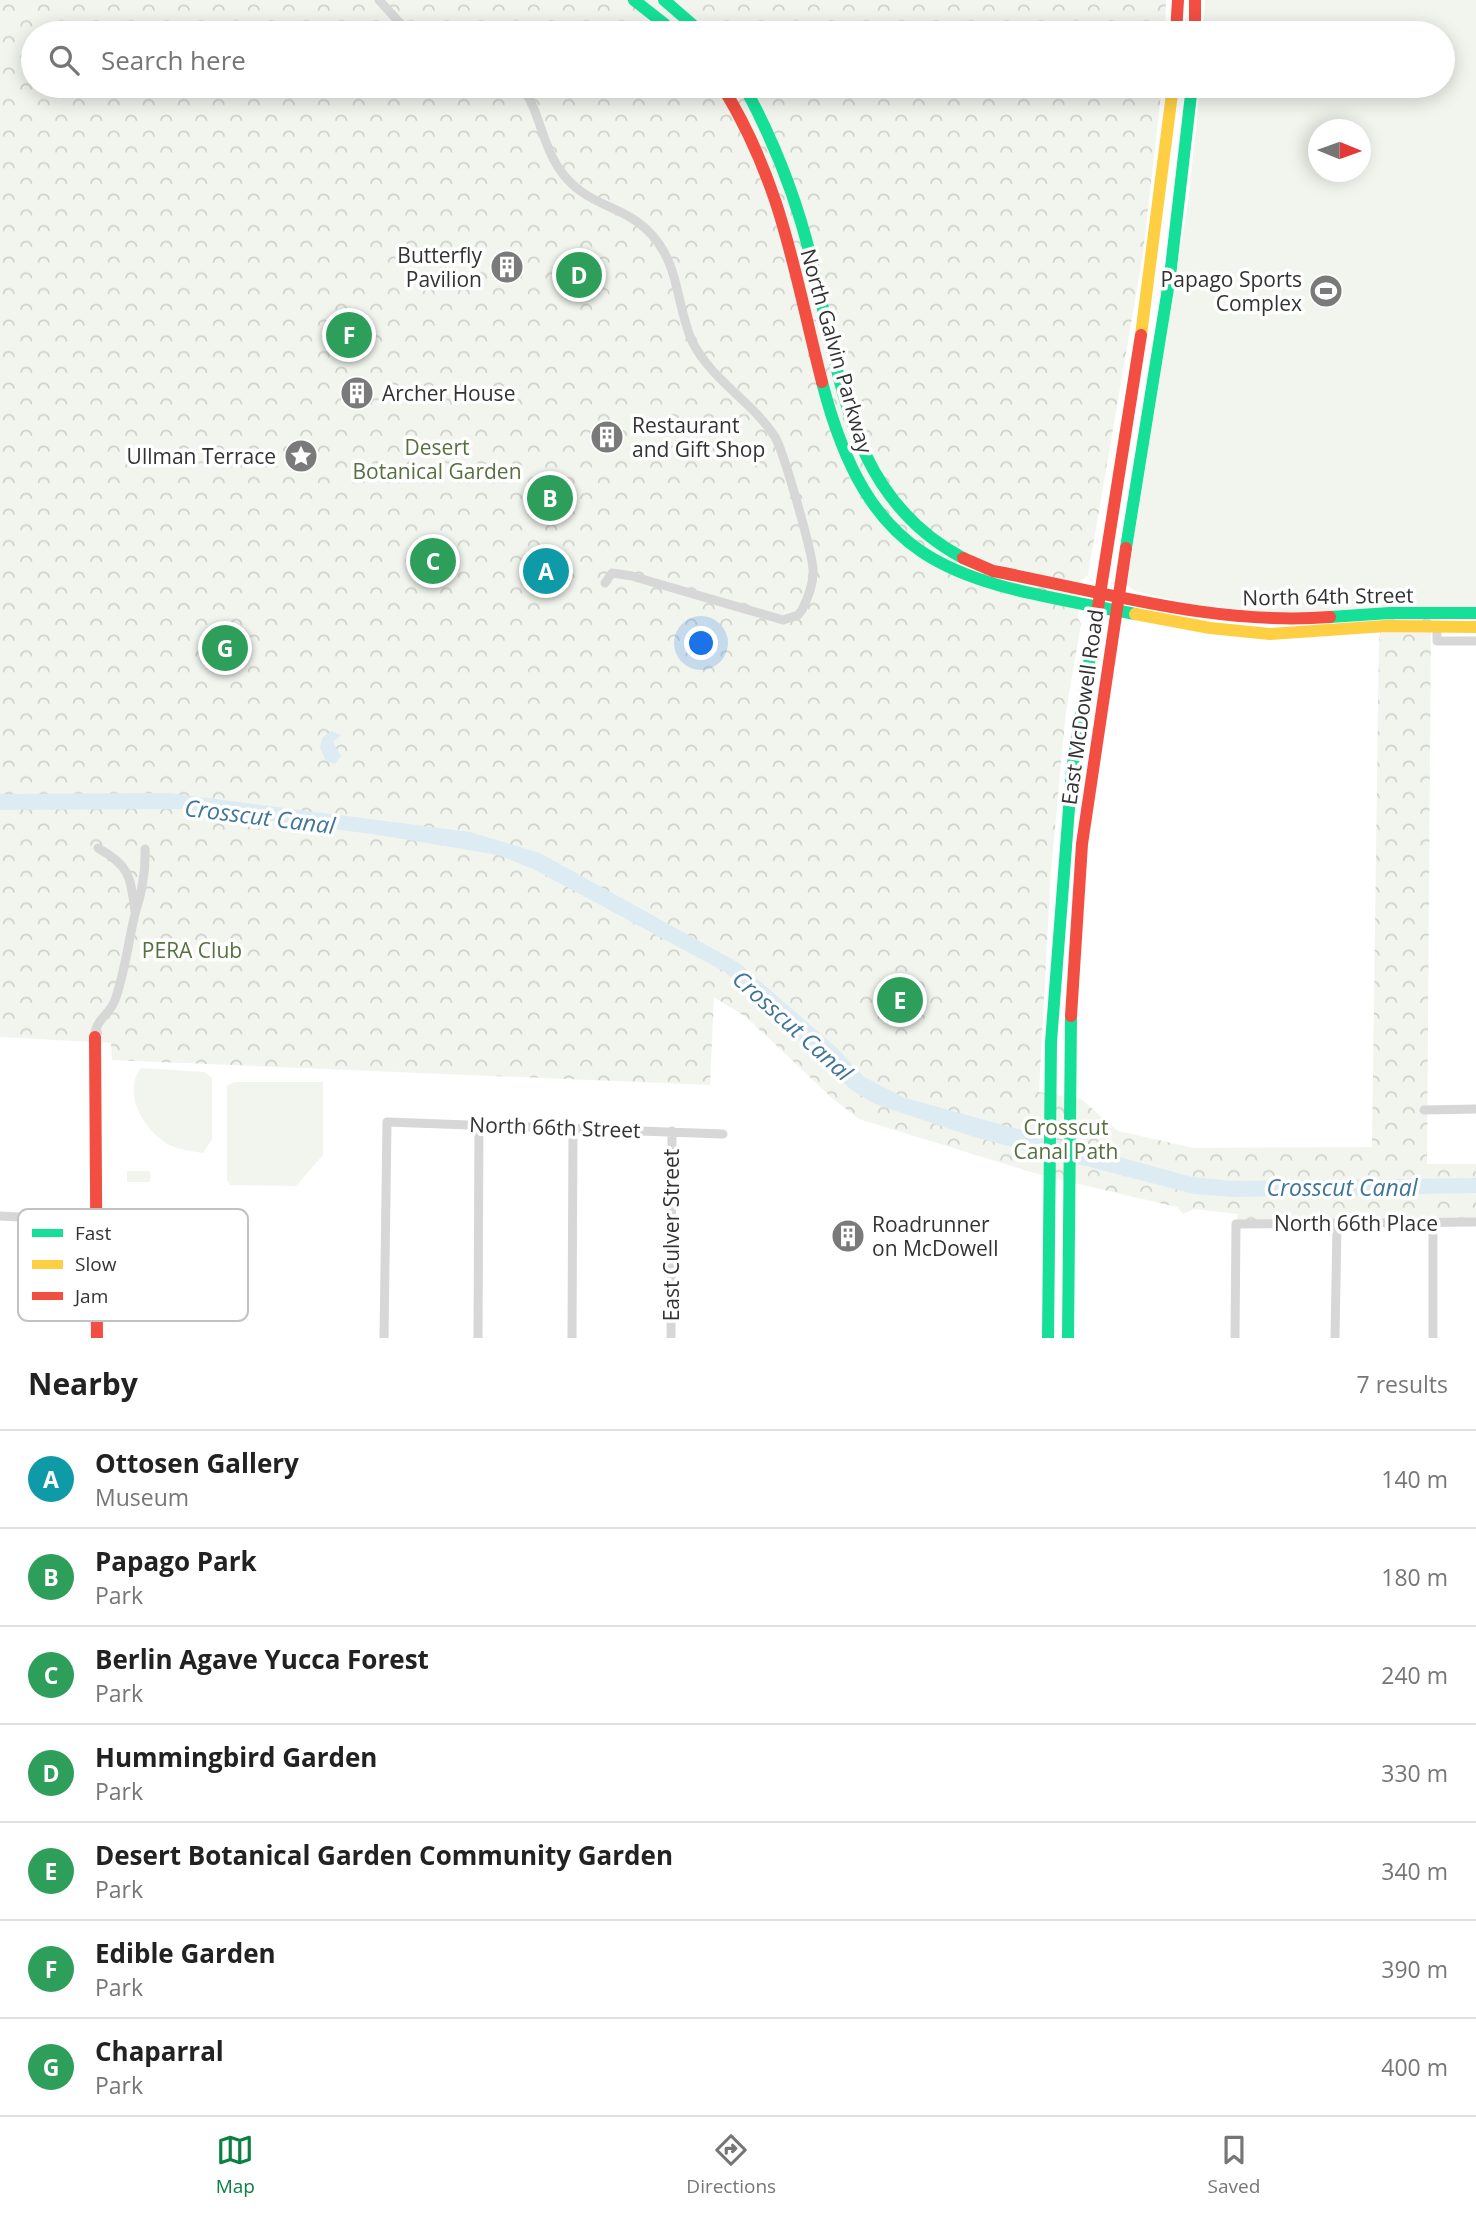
<!DOCTYPE html>
<style>
:root{--surface:#fff;--page:#f6f6f6;--text:#222;--muted:#767676;--line:#e0e0e0;--accent:#0b8043}
body{margin:0;font-family:"Open Sans",sans-serif;background:var(--page);color:var(--text)}
.compass{position:absolute;left:1308px;top:119px;width:63px;height:63px;border-radius:50%;background:var(--surface);box-shadow:0 4px 18px #0003;rotate:91deg}
.you{position:absolute;left:702px;top:644px;width:24px;height:24px;margin:-18px;border:5px solid #fff;border-radius:50%;background:#1a73e8;box-shadow:0 0 0 10px #1a73e833}
.badge{display:grid;place-items:center;width:46px;height:46px;border-radius:50%;background:var(--accent);color:#fff;font-size:23px;font-weight:700}
.pin{position:absolute;translate:-50% -50%;border:4px solid #fff;box-shadow:0 2px 7px #0006}
.list{margin:0;padding:0;list-style:none}
h2{display:flex;justify-content:space-between;align-items:center;height:91px;margin:0;padding:0 28px;font-size:30px}
h2 small{font-size:23px;font-weight:400;color:var(--muted)}
.list li{display:grid;grid-template-columns:46px 1fr auto;gap:21px;align-items:center;box-sizing:border-box;height:98px;padding:0 28px;border-top:2px solid var(--line)}
.list b{display:block;font-size:26px;white-space:nowrap}
.list p{margin:0;font-size:23px;white-space:nowrap;color:var(--muted)}
.list em{font-size:23px;font-style:normal;color:var(--muted)}
.icon{flex:none;width:38px;height:38px;fill:none;stroke:currentColor;stroke-width:2;stroke-linecap:round;stroke-linejoin:round}
.map{position:relative;flex:none;width:1476px;height:1338px;overflow:hidden}
.search{position:absolute;background:var(--surface);box-shadow:0 4px 18px #0003;left:21px;right:21px;top:21px;height:77px;display:flex;align-items:center;gap:18px;box-sizing:border-box;padding:0 24px;border-radius:38px;color:var(--muted);font-size:26px}
.sheet{height:777px;background:var(--surface)}
nav{display:flex;justify-content:space-around;align-items:center;box-sizing:border-box;height:98px;border-top:2px solid var(--line);background:var(--surface);font-size:19px;color:var(--muted)}
nav a{display:grid;justify-items:center;gap:4px}
nav .on{color:var(--accent)}
.map>svg:first-child{display:block}
.green{fill:#f1f5ed;fill-rule:evenodd}
.forest{fill:url(#forest-crowns)}
.water{fill:#ddebf3}
.lines{fill:none;stroke-linecap:round;stroke-linejoin:round}
.street{stroke:#d7d7d7;stroke-width:9}
.fast{stroke:#16e098;stroke-width:12}
.slow{stroke:#ffcf43;stroke-width:12}
.jam{stroke:#f24e42;stroke-width:12}
.labels{text-anchor:middle;dominant-baseline:central;stroke-width:7;stroke-linejoin:round;paint-order:stroke}
.poi-label{font-size:21px;fill:#333;stroke:#fff;text-anchor:end}
.street-label{font-size:21px;fill:#333;stroke:#fff}
.park-label{font-size:21px;fill:#56703f;stroke:#fff}
.water-label{font-size:23px;font-style:italic;fill:#3f7597;stroke:#fff}
.key{fill:#fff;stroke:#c2c2c2;stroke-width:2}
.key-label{font-size:19px;fill:#333}
</style>
<div class="map">
<svg width="1476" height="1338" viewBox="0 0 1476 1338">
<defs>
<pattern id="forest-crowns" width="20" height="18" patternUnits="userSpaceOnUse" patternTransform="scale(1.75)"><rect width="20" height="18" fill="#f1f5ed"/><path d="M2 6a3 3 0 1 1 6 0M12 15a3 3 0 1 1 6 0" fill="none" stroke="#cfd2cc"/></pattern>
</defs>
<rect width="100%" height="100%" fill="#fff"/>
<path class="green" d="M1205,0H1476V608H1384L1262,615L1218,611L1135,591L1127,585L1189,196L1200,86H1443V33H1203ZM1318,130H1360V172H1318Z
M141,1068L205,1072L212,1078V1139L203,1153C191,1151 177,1150 166,1143C143,1128 122,1093 141,1068Z
M234,1082H323V1155L296,1186L230,1185L227,1180V1086Z
M127,1171H150V1182H127Z"/>
<path class="forest" d="M0,0H1166L1165,33H33V86H1162L1143,254L1088,575L1080,581L1078,618L1081,624L1066,711L1051,870L1039,1092L1081,1099L1118,1131L1194,1148L1372,1147L1379,638L1384,608L1431,607L1427,1164H1476V1222L1236,1224L1238,1214L1194,1209L1183,1214L1177,1207L1044,1176L859,1119L832,1098L746,1017L714,997L710,1085L112,1060L111,1043L0,1037Z"/>
<path class="water" d="M331,731L341,735L333,742L341,756L335,764L326,761L320,748L322,738Z
M169,793L470,832L540,853L739,963L838,1049L864,1077L905,1098L1192,1177L1233,1181L1476,1178V1193L1234,1197L1194,1194L974,1137L875,1104L853,1091L822,1065L780,1019L725,972L533,869L498,855L379,835L182,809L0,810V794Z"/>
<g class="lines">
<path class="street" d="M379,0L409,33
M521,86C540,110 541,142 558,167C584,208 623,203 651,234C680,265 676,305 692,341C711,380 753,402 775,437C784,452 812,552 813,569C814,583 808,598 802,610L798,615L783,620L635,577
M605,583L612,573L632,576
M1437,627V641H1476
M98,848C130,866 130,876 135,911
M95,1037C95,1019 109,1016 115,1000C125,972 128,943 135,914C142,892 146,873 145,849
M1424,1110L1476,1109
M0,1216L97,1221
M384,1338L387,1122L723,1134
M478,1338L479,1124
M572,1338L573,1128
M671,1338L672,1131
M1235,1338L1236,1224L1476,1222
M1335,1338L1337,1224
M1433,1338V1223"/>
<path class="fast" d="M634,0L676,33
M664,0L702,33
M744,86C774,141 796,197 811,258C841,373 846,496 963,558
M822,382C872,576 960,580 1135,614
M1126,548L1170,276L1192,86
M1330,617L1390,613H1476
M1048,1338L1051,1042L1072,769L1095,626
M1068,1338L1071,1016"/>
<path class="slow" d="M1141,335L1173,86
M1135,614L1210,628L1270,634L1386,626L1476,627"/>
<path class="jam" d="M1195,0V33
M1176,33L1178,0
M722,86C783,185 794,273 822,382
M963,558L993,571C1104,592 1217,626 1330,617
M1095,626L1141,335
M1071,1016L1082,844L1126,548
M95,1037L97,1338"/>
</g>
<defs>
<symbol id="building-disc" viewBox="-11 -11 22 22"><circle r="9.5" fill="#7a7a7a" stroke="#fff"/><path d="M-4-6H4V6H1V3H-1V6H-4ZM-2.5-4.3h1.7v1.8h-1.7ZM.8-4.3h1.7v1.8H.8ZM-2.5-1h1.7V.8h-1.7ZM.8-1h1.7V.8H.8Z" fill="#fff"/></symbol>
<symbol id="stadium-disc" viewBox="-11 -11 22 22"><circle r="9.5" fill="#7a7a7a" stroke="#fff"/><path d="M0-5a6.5 5 0 1 0 0 10a6.5 5 0 1 0 0-10ZM-3.5-1.8h7v3.6h-7Z" fill="#fff"/></symbol>
<symbol id="sight-disc" viewBox="-11 -11 22 22"><circle r="9.5" fill="#7a7a7a" stroke="#fff"/><path d="M0-6L1.8-2.2L6-1.7L2.9 1.2L3.7 5.4L0 3.3L-3.7 5.4L-2.9 1.2L-6-1.7L-1.8-2.2Z" fill="#fff"/></symbol>
</defs>
<g fill-rule="evenodd">
<use href="#building-disc" x="488" y="248" width="38" height="38"/>
<use href="#stadium-disc" x="1307" y="272" width="38" height="38"/>
<use href="#building-disc" x="338" y="374" width="38" height="38"/>
<use href="#building-disc" x="588" y="418" width="38" height="38"/>
<use href="#sight-disc" x="282" y="437" width="38" height="38"/>
<use href="#building-disc" x="829" y="1217" width="38" height="38"/>
</g>
<g class="labels">
<g class="poi-label">
<text x="482" y="255">Butterfly<tspan x="482" dy="24">Pavilion</tspan></text>
<text x="1302" y="279">Papago Sports<tspan x="1302" dy="24">Complex</tspan></text>
<text x="382" y="393" text-anchor="start">Archer House</text>
<text x="632" y="425" text-anchor="start">Restaurant<tspan x="632" dy="24">and Gift Shop</tspan></text>
<text x="276" y="456">Ullman Terrace</text>
<text x="872" y="1224" text-anchor="start">Roadrunner<tspan x="872" dy="24">on McDowell</tspan></text>
</g>
<g class="street-label">
<text transform="translate(837 351) rotate(74)">North Galvin Parkway</text>
<text transform="translate(1328 596) rotate(-1)">North 64th Street</text>
<text transform="translate(1082 707) rotate(-82)">East McDowell Road</text>
<text transform="translate(555 1127) rotate(2)">North 66th Street</text>
<text x="1356" y="1223">North 66th Place</text>
<text transform="translate(671 1235) rotate(-90)">East Culver Street</text>
</g>
<g class="park-label">
<text x="437" y="447">Desert<tspan x="437" dy="24">Botanical Garden</tspan></text>
<text x="192" y="950">PERA Club</text>
<text x="1066" y="1127">Crosscut<tspan x="1066" dy="24">Canal Path</tspan></text>
</g>
<g class="water-label">
<text transform="translate(260 816) rotate(7)">Crosscut Canal</text>
<text transform="translate(793 1025) rotate(42)">Crosscut Canal</text>
<text x="1342" y="1187">Crosscut Canal</text>
</g>
</g>
<rect x="18" y="1209" width="230" height="112" rx="10" class="key"/>
<rect x="32" y="1229" width="31" height="8" fill="#16e098"/>
<rect x="32" y="1260" width="31" height="9" fill="#ffcf43"/>
<rect x="32" y="1292" width="31" height="8" fill="#f24e42"/>
<g class="key-label">
<text x="75" y="1240">Fast</text>
<text x="75" y="1271">Slow</text>
<text x="75" y="1303">Jam</text>
</g>
</svg>
<svg class="compass" viewBox="-18 -18 36 36"><path d="M0-13l5 13h-10z" fill="#e53935"/><path d="M0 13l5-13h-10z" fill="#767676"/></svg>
<div class="you"></div>
<div class="pin badge" style="left:546px;top:571px;background:#0f9aa8">A</div>
<div class="pin badge" style="left:550px;top:498px;background:#2e9e5b">B</div>
<div class="pin badge" style="left:433px;top:561px;background:#2e9e5b">C</div>
<div class="pin badge" style="left:579px;top:275px;background:#2e9e5b">D</div>
<div class="pin badge" style="left:900px;top:1000px;background:#2e9e5b">E</div>
<div class="pin badge" style="left:349px;top:335px;background:#2e9e5b">F</div>
<div class="pin badge" style="left:225px;top:648px;background:#2e9e5b">G</div>
<div class="search"><svg class="icon" aria-label="search" viewBox="0 0 24 24"><circle cx="10" cy="10" r="6"/><path d="M15 15l6 6"/></svg>Search here</div>
</div>
<section class="sheet">
<h2>Nearby<small>7 results</small></h2>
<ul class="list">
<li><span class="badge" style="background:#0f9aa8">A</span><div><b>Ottosen Gallery</b><p>Museum</p></div><em>140 m</em></li>
<li><span class="badge" style="background:#2e9e5b">B</span><div><b>Papago Park</b><p>Park</p></div><em>180 m</em></li>
<li><span class="badge" style="background:#2e9e5b">C</span><div><b>Berlin Agave Yucca Forest</b><p>Park</p></div><em>240 m</em></li>
<li><span class="badge" style="background:#2e9e5b">D</span><div><b>Hummingbird Garden</b><p>Park</p></div><em>330 m</em></li>
<li><span class="badge" style="background:#2e9e5b">E</span><div><b>Desert Botanical Garden Community Garden</b><p>Park</p></div><em>340 m</em></li>
<li><span class="badge" style="background:#2e9e5b">F</span><div><b>Edible Garden</b><p>Park</p></div><em>390 m</em></li>
<li><span class="badge" style="background:#2e9e5b">G</span><div><b>Chaparral</b><p>Park</p></div><em>400 m</em></li>
</ul>
</section>
<nav>
<a class="on"><svg class="icon" aria-label="map" viewBox="0 0 24 24"><path d="M3 6l6-2 6 2 6-2v14l-6 2-6-2-6 2zM9 4v14M15 6v14"/></svg>Map</a>
<a><svg class="icon" aria-label="directions" viewBox="0 0 24 24"><path d="M12 3l9 9-9 9-9-9zM9 14v-3h6M13 9l2 2-2 2"/></svg>Directions</a>
<a><svg class="icon" aria-label="saved" viewBox="0 0 24 24"><path d="M7 4h10v16l-5-4-5 4z"/></svg>Saved</a>
</nav>
